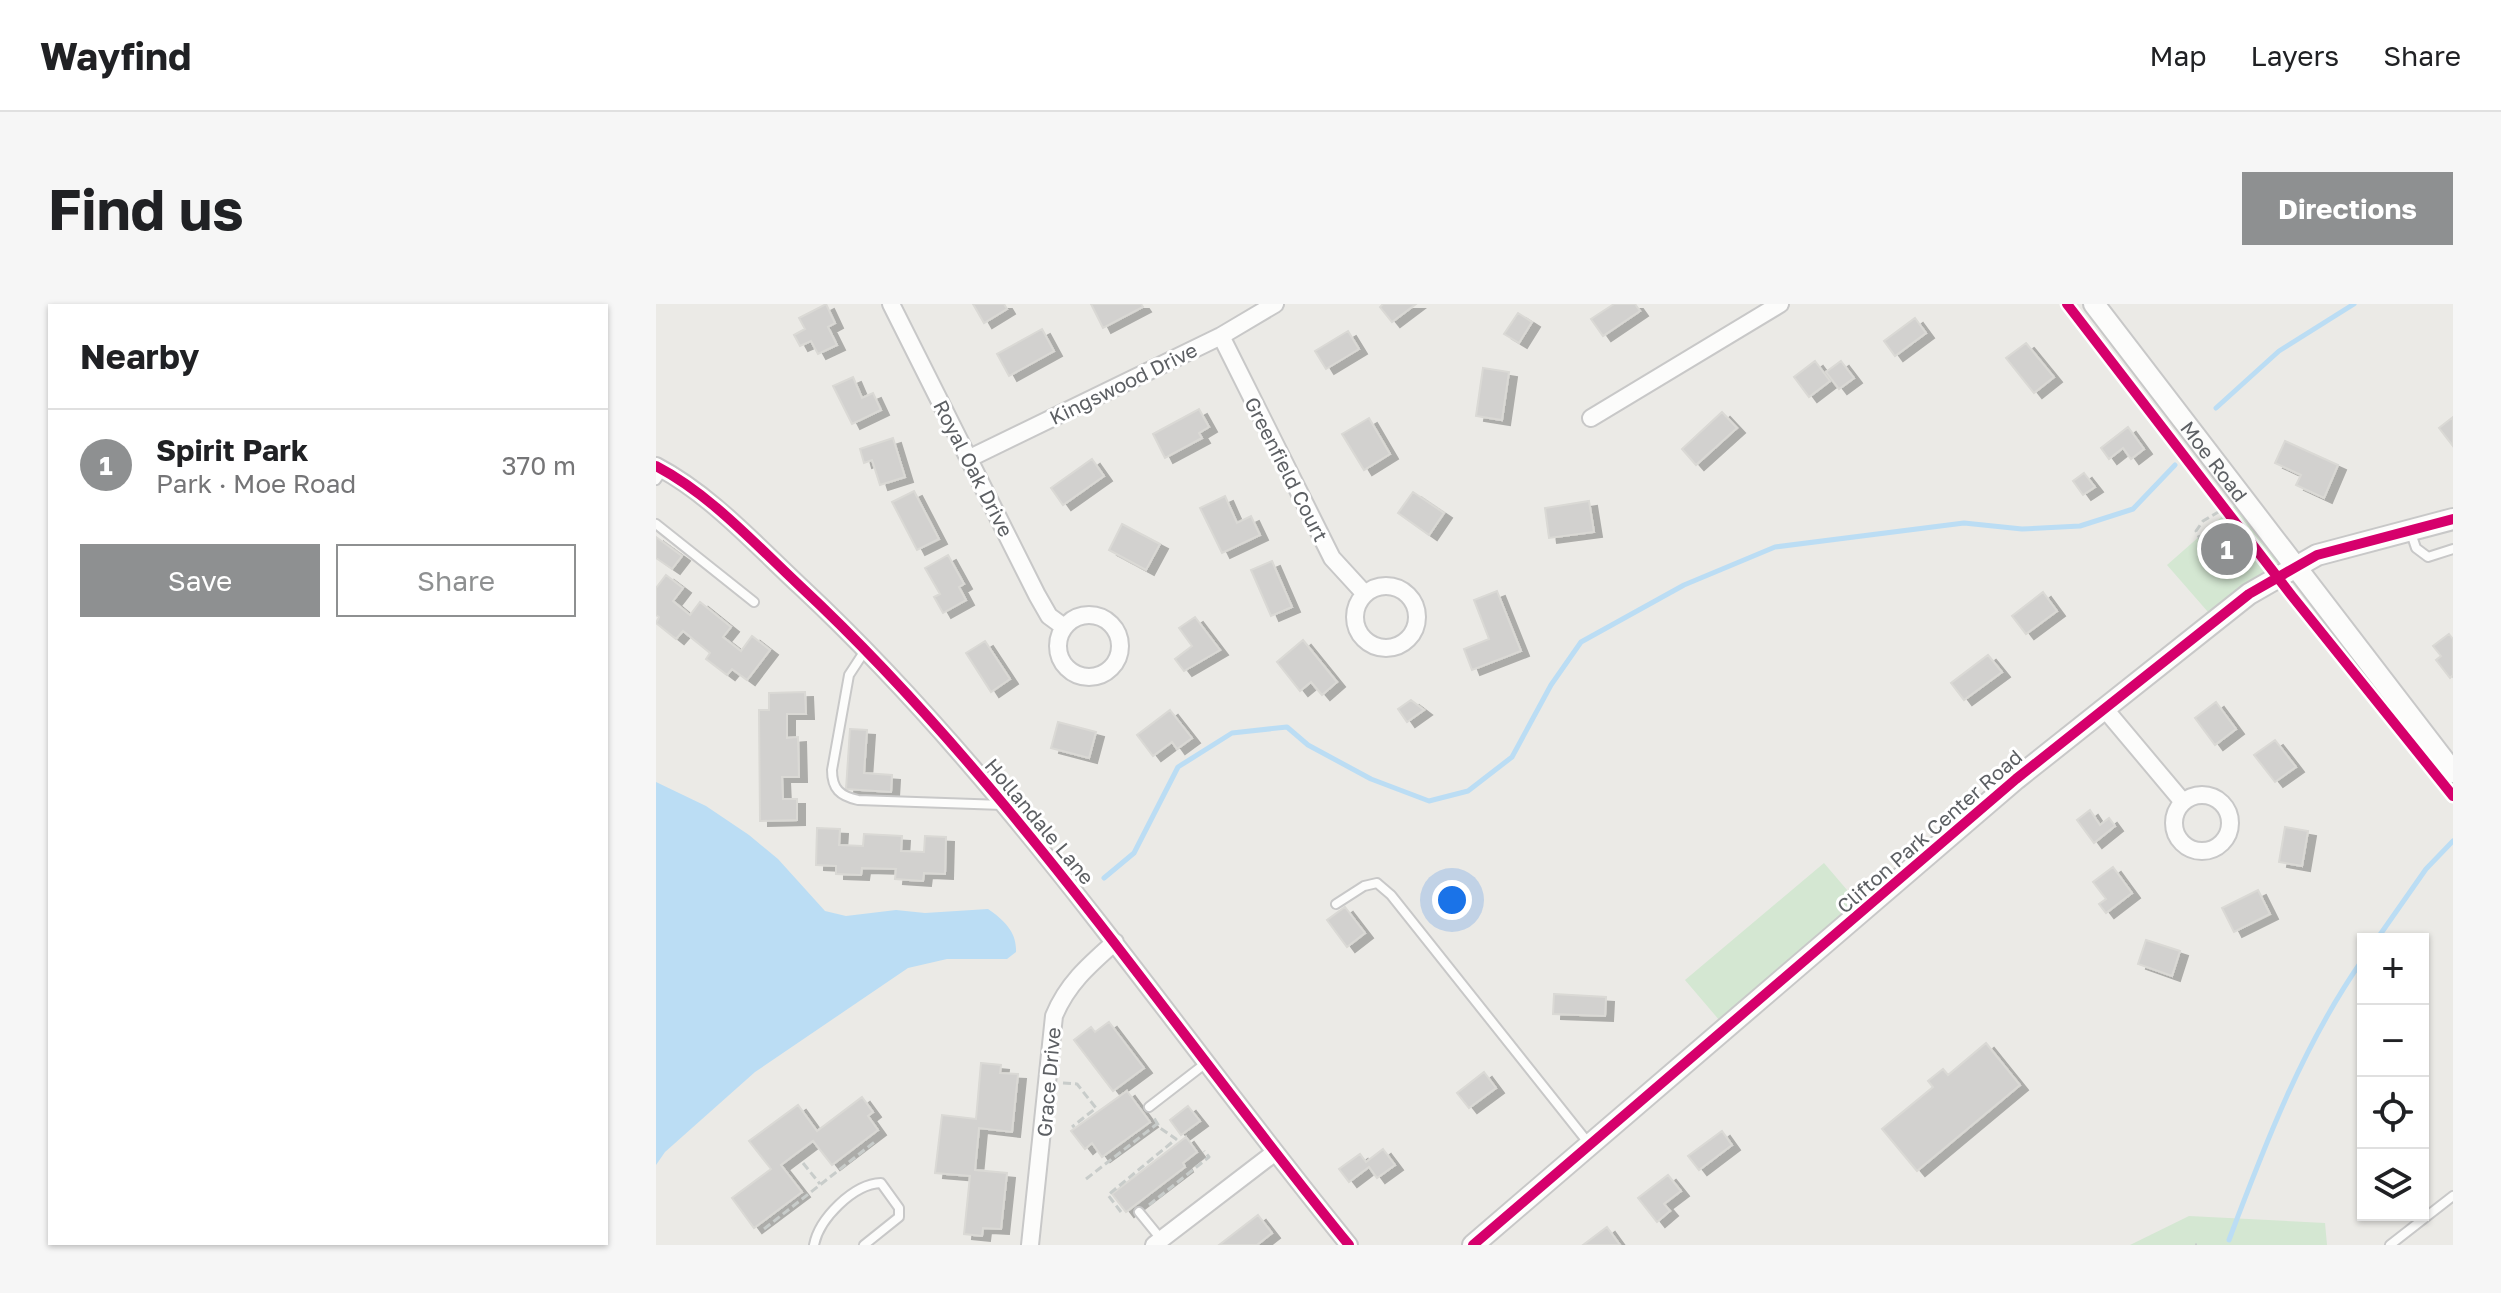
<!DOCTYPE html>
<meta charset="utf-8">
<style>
:root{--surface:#fff;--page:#f6f6f6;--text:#202124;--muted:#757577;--line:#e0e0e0;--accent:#8e9091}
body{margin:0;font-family:"Golos Text",sans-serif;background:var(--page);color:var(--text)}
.controls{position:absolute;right:24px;bottom:24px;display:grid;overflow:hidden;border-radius:0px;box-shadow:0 2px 6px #0004}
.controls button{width:72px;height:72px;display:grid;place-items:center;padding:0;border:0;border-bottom:2px solid var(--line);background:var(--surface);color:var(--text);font:40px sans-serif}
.you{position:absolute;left:796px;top:596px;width:28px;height:28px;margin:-20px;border:6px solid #fff;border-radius:50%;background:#1a73e8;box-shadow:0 0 0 12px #1a73e833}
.badge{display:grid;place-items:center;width:52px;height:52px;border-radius:50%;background:var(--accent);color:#fff;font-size:26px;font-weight:700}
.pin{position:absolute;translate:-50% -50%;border:4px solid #fff;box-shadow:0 2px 8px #0006}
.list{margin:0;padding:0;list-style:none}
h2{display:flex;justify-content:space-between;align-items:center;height:104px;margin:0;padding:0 32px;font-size:34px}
h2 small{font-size:26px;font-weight:400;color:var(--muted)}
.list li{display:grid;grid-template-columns:52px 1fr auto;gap:24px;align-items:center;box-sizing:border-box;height:112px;padding:0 32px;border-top:2px solid var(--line)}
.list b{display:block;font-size:30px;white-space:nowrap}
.list p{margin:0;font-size:26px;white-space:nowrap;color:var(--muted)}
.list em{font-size:26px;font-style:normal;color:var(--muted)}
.actions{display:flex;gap:16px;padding:24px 32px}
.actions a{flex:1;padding:18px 0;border:2px solid var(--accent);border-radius:0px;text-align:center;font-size:28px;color:var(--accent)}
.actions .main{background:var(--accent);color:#fff}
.icon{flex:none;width:44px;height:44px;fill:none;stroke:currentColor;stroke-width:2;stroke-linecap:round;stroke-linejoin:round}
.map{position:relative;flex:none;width:1797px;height:941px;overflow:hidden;border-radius:0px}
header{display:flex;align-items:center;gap:48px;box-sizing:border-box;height:112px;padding:0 40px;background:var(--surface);border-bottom:2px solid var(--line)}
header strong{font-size:38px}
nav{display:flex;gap:44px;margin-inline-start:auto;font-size:28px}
.intro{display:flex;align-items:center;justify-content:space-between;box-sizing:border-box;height:192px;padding:0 48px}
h1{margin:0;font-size:56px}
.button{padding:20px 36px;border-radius:0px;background:var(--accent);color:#fff;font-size:28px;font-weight:700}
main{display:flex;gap:48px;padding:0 48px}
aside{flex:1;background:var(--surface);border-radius:0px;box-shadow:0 2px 6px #0004}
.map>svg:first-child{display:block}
.green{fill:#d4e7d2}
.water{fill:#bbddf4}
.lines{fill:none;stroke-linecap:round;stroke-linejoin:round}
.stream{stroke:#bbddf4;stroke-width:5}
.building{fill:#d2d1cf;stroke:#dad9d5;stroke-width:2;filter:url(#shadow)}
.service-casing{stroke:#c8c8c8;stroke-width:12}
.minor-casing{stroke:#c8c8c8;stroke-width:20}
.tertiary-casing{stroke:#c8c8c8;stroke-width:24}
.path{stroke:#c8ccca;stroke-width:3;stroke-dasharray:8 4;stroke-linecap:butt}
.service{stroke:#fcfcfb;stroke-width:8}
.minor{stroke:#fcfcfb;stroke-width:16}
.tertiary{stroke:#fcfcfb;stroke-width:20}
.cycleway-casing{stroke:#fff;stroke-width:15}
.cycleway{stroke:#d6006c;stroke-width:10}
.labels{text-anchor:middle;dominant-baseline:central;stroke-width:6;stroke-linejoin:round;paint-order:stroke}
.street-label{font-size:20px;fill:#5c5f63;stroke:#fff}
</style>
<header>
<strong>Wayfind</strong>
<nav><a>Map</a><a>Layers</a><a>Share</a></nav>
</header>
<div class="intro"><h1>Find us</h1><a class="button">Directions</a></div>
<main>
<aside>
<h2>Nearby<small></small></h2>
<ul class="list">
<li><span class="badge">1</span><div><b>Spirit Park</b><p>Park · Moe Road</p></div><em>370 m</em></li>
</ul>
<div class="actions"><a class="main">Save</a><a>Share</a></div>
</aside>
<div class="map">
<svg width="1797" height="941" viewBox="0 0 1797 941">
<defs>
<filter id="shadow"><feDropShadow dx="8" dy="5" stdDeviation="0" flood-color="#0004"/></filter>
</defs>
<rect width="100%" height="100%" fill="#ebeae6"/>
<path class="green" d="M1578,202L1624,258L1552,308L1511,261Z
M1168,559L1203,600L1064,717L1029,676Z
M1533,912L1669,919L1671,941H1474Z"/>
<path class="water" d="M0,478L50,502L93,531L122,555L169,607L190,612L240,606L269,609L332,605C348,616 361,628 360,648L351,655H291L252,664L99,768L9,848L0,861Z"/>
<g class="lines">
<path class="stream" d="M1560,104L1623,47L1698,0
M448,574L478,549L522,463L576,429L631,423L652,441L715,475L773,497L812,487L856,453L895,381L925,338L1028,281L1119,243L1308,219L1366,225L1424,222L1477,205L1519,161
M1721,635L1770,565L1797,537
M1573,936C1609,840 1648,739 1707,655"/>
</g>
<path class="building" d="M170,0L179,19L172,23L181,41L162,50L155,37L144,42L138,31L149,25L143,14Z
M317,0H348L351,5L328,19Z
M435,0H485L487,3L447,24Z
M727,0H760L736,18L724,3Z
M958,0H979L984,7L947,32L935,15Z
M862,9L876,18L863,39L848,30Z
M1259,14L1270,29L1239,52L1228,37Z
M386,25L398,47L353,72L341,50Z
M692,27L703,45L670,65L659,47Z
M1370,39L1398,73L1378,89L1350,54Z
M1159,57L1174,77L1153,93L1138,73Z
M1185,57L1198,74L1183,85L1170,68Z
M827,64L853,68L846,116L820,112Z
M197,73L206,94L217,89L225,106L196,120L177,82Z
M543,105L553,123L543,129L546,134L509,154L497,130Z
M1066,108L1081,124L1040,161L1026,145Z
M1797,113V142L1783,124Z
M713,114L734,150L708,166L686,130Z
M1472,123L1488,145L1475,155L1467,144L1453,155L1445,144Z
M237,134L249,173L224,181L216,156L208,159L204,145Z
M1629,137L1682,161L1668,194L1640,181L1645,171L1619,159Z
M436,155L448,172L407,201L395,184Z
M1428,169L1439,183L1427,191L1417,177Z
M258,187L283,235L261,246L236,198Z
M757,188L788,209L773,231L742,209Z
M569,192L581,219L595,212L604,231L566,249L544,204Z
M933,197L938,228L893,234L889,204Z
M466,220L504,240L490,266L453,246Z
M0,233L26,252L16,265L0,254Z
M292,251L308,280L303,283L310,296L287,309L278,293L284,290L269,264Z
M616,257L636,303L615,312L595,266Z
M10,271L27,284L17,297L34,311L44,298L75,323L67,333L85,347L96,332L114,346L91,376L76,365L71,371L50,355L54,349L27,327L20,335L0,319L3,313L0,311V284Z
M841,287L865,347L816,366L808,345L833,335L818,296Z
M1387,288L1401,307L1370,330L1356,312Z
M539,313L564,346L528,367L519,355L536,342L523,324Z
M1793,330L1797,335V371L1794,374L1780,356L1785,352L1777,342Z
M647,336L681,378L666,391L655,378L644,387L621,358Z
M329,337L354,375L335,388L310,349Z
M1332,351L1346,368L1308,396L1295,379Z
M149,388L150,410H131V434L142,433L143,473H126L127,495H141V516L104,517L103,406H113V389Z
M755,396L768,406L751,418L742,405Z
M1560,398L1580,425L1559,441L1539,414Z
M514,406L536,434L521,445L516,438L497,452L481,431Z
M402,418L440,428L433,454L395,444Z
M194,425L211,426L208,469L236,471L235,488L190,485Z
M1619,436L1640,463L1619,478L1598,451Z
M1434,506L1444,521L1453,514L1459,522L1438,539L1421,516Z
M1629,523L1652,527L1646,562L1623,558Z
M161,524L184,525L183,541L207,542L208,530L246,532L245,547L268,548L269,532L290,533L289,570L268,569L267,577L239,575L240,565L206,564L205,571L180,570V562L160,561Z
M1457,563L1476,589L1450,609L1443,600L1450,595L1437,578Z
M1602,586L1614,610L1578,628L1566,604Z
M689,603L709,629L691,643L671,616Z
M1490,636L1524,647L1516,672L1482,660Z
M898,690L950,693L949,712L897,710Z
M453,718L488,764L457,787L418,736L435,723L439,728Z
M1330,739L1364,781L1261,867L1226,825L1277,783L1272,777L1287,765L1292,771Z
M325,759L345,761L344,769L362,770L356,828L323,824L319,866L351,869L345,925L327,924L326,932L308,930L314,872L279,869L286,811L320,815Z
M828,768L840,784L813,804L801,789Z
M471,787L494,818L446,853L436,839L429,845L415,827Z
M206,793L217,808L212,812L222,826L176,861L157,837L125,861L146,888L98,924L76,894L115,865L93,837L142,801L161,827Z
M532,802L544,817L525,831L514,816Z
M1066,827L1076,841L1043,866L1032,852Z
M530,833L541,848L527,859L529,863L470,908L456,890Z
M727,845L739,861L721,874L713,863L693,878L683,865L704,850L710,858Z
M1012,871L1025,887L1008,900L1014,907L1001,918L982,894Z
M602,911L616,929L601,941H563Z
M951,923L964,941H927Z"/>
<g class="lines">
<defs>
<path id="service" d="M0,176L7,166
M0,220L98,298
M1754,226L1760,244L1772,253L1797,245
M210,345L193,371L176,466C176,485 184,492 202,496L347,501
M680,600L708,582L721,579L735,591L934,841
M493,803L550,759
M483,908L505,935
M158,941C163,915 197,880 225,879L243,904V913L208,941
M1734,941L1797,892"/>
<path id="minor" d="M235,0L381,291L393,312L408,323
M565,32L676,254L709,290
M935,114L1124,0
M314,154L565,32L619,0
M0,162C54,190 100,241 144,282C354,478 512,719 693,941
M699 313a31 31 0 1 1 62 0a31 31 0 1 1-62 0Z
M402 342a31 31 0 1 1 62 0a31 31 0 1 1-62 0Z
M1448,404L1527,498
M1518 519a28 28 0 1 1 56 0a28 28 0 1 1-56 0Z
M374,941L398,712C411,680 433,661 459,638
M498,941L618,849"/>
<g id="tertiary">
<path id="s1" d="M1438,0L1797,468"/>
<path d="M817,941L1360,475L1593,290L1661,251L1797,215"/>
</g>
</defs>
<use href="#service" class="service-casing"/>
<use href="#minor" class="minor-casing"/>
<use href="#tertiary" class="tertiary-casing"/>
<path class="path" d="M1548,243L1543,246L1552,258L1563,251L1555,240L1548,243L1540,227L1547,217L1569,204
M407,779L421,780L440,804L416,823
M147,859L164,880
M430,875L501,820
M493,901L553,853L548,847
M465,908L452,891L520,835L504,824L498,814
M108,925L221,836
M1539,941H1541"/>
<use href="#service" class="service"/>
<use href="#minor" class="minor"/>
<use href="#tertiary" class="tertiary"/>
<defs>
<path id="cycleway" d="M1411,0L1636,292L1797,492
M0,162C54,190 100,241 144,282C354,478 512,719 693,941
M817,941L1360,475L1593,290L1661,251L1797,215"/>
</defs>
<use href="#cycleway" class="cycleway-casing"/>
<use href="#cycleway" class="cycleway"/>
</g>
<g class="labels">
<g class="street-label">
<text transform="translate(467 79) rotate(-26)">Kingswood Drive</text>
<text stroke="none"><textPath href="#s1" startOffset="198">Moe Road</textPath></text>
<text transform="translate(318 164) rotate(63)">Royal Oak Drive</text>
<text transform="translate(631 165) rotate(63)">Greenfield Court</text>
<text transform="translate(384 517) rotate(50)">Hollandale Lane</text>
<text transform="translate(1273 527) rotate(-41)">Clifton Park Center Road</text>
<text transform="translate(392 778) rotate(-85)">Grace Drive</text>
</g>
</g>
</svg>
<div class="controls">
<button>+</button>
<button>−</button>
<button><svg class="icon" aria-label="locate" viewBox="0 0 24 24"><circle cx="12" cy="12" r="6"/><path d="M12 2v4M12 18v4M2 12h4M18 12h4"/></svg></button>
<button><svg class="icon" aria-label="layers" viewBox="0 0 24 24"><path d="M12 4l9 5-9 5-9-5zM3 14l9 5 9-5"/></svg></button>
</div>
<div class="you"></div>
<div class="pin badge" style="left:1571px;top:245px">1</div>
</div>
</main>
